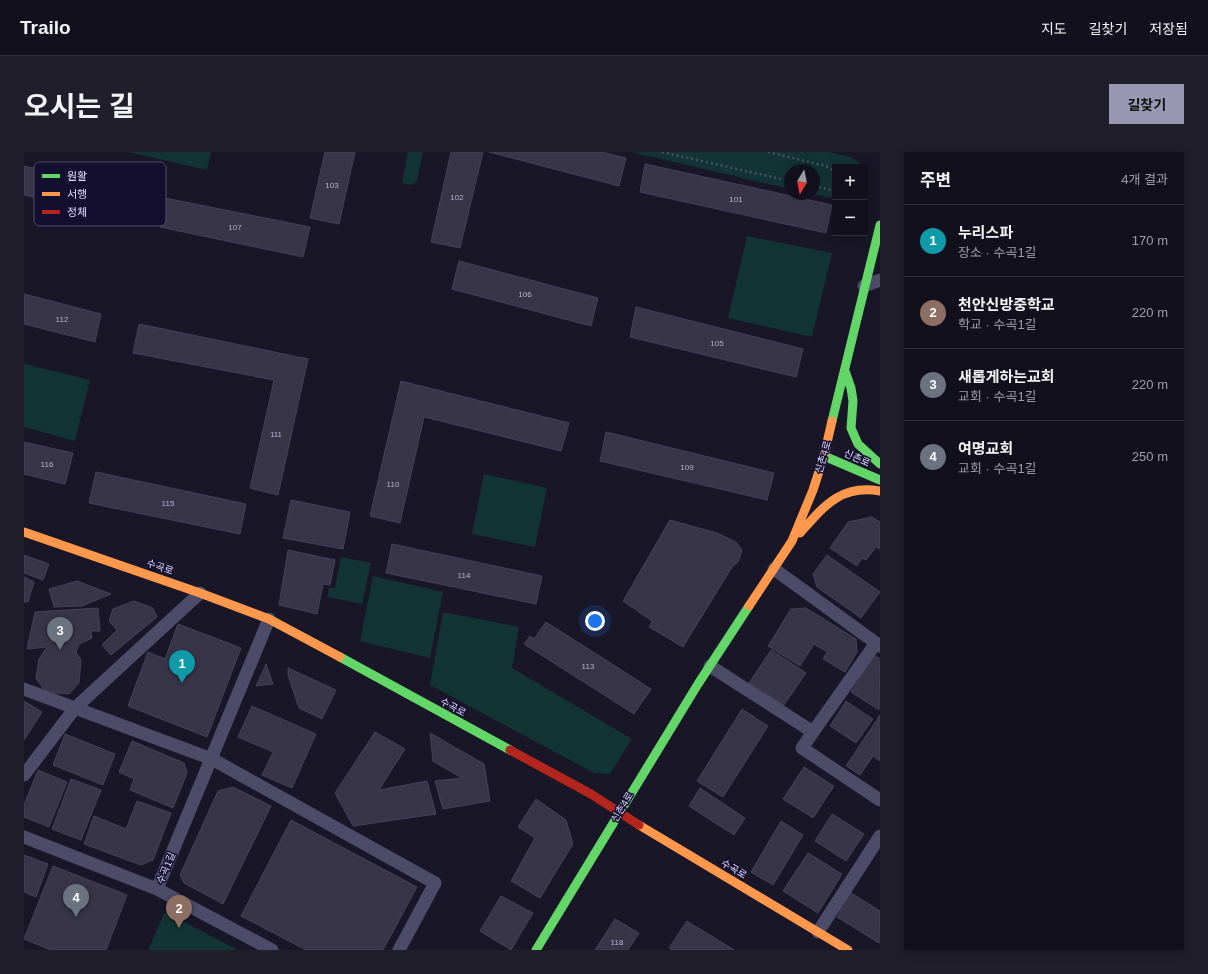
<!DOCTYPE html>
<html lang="ko">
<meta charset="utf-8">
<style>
:root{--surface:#13101d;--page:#201e2a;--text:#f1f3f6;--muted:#9d9da4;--line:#32303b;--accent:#9a97b3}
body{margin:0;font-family:Arial,"Noto Sans KR",sans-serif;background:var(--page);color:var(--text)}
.controls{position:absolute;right:12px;top:12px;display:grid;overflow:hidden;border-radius:0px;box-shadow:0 2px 10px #0003}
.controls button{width:36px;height:36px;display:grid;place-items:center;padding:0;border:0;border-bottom:1px solid var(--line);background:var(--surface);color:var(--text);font:20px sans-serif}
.compass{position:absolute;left:760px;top:12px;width:36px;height:36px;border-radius:50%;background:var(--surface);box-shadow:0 2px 10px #0003;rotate:190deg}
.you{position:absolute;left:571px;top:469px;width:14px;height:14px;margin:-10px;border:3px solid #fff;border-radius:50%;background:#1a73e8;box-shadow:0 0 0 6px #1a73e833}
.badge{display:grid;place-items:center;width:26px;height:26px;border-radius:50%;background:var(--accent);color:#fff;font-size:13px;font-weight:700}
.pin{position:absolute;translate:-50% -33px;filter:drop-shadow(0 1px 2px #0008)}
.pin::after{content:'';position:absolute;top:21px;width:14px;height:12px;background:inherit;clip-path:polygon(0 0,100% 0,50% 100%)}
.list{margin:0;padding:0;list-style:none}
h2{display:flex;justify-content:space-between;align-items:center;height:52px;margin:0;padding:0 16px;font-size:17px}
h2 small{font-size:13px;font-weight:400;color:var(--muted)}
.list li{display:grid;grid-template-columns:26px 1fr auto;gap:12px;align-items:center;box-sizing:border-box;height:72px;padding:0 16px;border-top:1px solid var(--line)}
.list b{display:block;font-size:15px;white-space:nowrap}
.list p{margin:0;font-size:13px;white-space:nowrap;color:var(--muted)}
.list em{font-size:13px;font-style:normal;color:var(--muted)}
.map{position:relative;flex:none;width:856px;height:798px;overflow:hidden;border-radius:0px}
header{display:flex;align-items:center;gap:24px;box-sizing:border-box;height:56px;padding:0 20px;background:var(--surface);border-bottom:1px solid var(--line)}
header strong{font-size:19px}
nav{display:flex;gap:22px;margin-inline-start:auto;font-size:14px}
.intro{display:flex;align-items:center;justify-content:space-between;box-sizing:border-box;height:96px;padding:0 24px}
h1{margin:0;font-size:28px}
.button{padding:10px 18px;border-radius:0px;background:var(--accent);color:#111;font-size:14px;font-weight:700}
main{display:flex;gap:24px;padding:0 24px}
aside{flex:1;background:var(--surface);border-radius:0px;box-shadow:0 2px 10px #0003}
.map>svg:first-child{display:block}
.green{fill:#123435}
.building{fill:#383548;stroke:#45415a}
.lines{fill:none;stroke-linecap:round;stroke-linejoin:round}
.path{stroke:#455566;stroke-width:2.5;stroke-dasharray:2 3;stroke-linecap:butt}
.street{stroke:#4c4b68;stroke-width:13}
.fast{stroke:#63d668;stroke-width:9}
.slow{stroke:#ff974d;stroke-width:9}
.jam{stroke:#b3261e;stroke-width:9}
.labels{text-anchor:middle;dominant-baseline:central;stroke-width:3;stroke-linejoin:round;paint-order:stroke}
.number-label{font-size:8px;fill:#b6b2d1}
.street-label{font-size:10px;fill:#e0dcff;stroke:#140f2e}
.key{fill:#140f2e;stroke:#514c6d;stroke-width:1}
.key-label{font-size:11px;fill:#e0dcff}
</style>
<header>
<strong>Trailo</strong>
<nav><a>지도</a><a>길찾기</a><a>저장됨</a></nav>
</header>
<div class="intro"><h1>오시는 길</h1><a class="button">길찾기</a></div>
<main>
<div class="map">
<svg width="856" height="798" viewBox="0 0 856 798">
<rect width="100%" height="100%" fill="#191627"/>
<path class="green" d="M104,0H187L183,18Z
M384,0H399L393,29L388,33L378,31Z
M607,0H805C816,3 832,4 839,15H811V47L790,42V18H766V37Z
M723,84L808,101L788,185L704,166Z
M0,212L66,228L51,289L0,275Z
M460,322L523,336L511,395L448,382Z
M317,405L347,411L338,452L303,445L305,436H311Z
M349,424L419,440L406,506L336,489Z
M419,460L495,475L488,516L608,587L586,622L570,621L406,533Z
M141,760L214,798H124Z"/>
<path class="building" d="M301,0H331L315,72L286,66Z
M427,0H459L436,96L407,90Z
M465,0H578L602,6L595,34Z
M621,12L808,53L802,81L616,40Z
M0,14L104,37L98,66L0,43Z
M141,46L286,75L279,105L136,75Z
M435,109L574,146L567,174L428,137Z
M0,142L77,162L71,190L0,172Z
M612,155L779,197L772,225L606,185Z
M115,172L284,207L254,343L226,336L250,228L109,201Z
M377,229L545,271L537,299L400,265L376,371L346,364Z
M582,280L750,321L743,348L576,309Z
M0,290L49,301L41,332L0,322Z
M72,320L222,352L216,382L65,351Z
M267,348L326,360L319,397L259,386Z
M848,365L856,370V397L852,395L842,408L838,406L833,414L806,396L824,370Z
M646,368L693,381L712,390L718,398L714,410L708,415L659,495L625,475L628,469L599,449Z
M368,392L518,424L512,452L362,421Z
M264,398L311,408L306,433L299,432L293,462L255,453Z
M0,403L25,412L19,428L0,421Z
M803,403L856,440L837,466L793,435L789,422Z
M0,425L10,430L4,450H0Z
M53,429L87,442L58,454L30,455L25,437Z
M110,449L129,456L133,465L87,503L78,493L93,478L85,469L89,457Z
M74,456L76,479H67L68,486L55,492L52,500L57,508L55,531L45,542L22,540L12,527L15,507L23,495L3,497L11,460Z
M782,456L832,487L833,500L821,520L799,507L803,500L790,492L776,514L744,494L767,457Z
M522,470L627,537L610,562L500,492L506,484L510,487Z
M154,472L217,496L183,585L104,554L124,500L141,507Z
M747,498L782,521L760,553L725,531Z
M850,503L856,507L855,558L827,540Z
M242,512L249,532L232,534Z
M264,516L312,538L298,567L275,556L264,523Z
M0,549L18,560L0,588Z
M822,549L849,567L832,591L806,574Z
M228,554L292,582L268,636L238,623L249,600L214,585Z
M718,557L744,574L699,645L673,629Z
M856,563V609L849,604L836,623L822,614Z
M351,580L381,597L355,638L403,629L412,662L329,674L311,641Z
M406,581L460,612L466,649L419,657L411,629L438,626L409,609Z
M41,582L91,602L79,633L29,613Z
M108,589L160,611L163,621L149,656L106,638L110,627L95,620Z
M780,615L810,634L789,666L759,647Z
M14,618L43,630L25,675L0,665V653Z
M47,627L77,638L57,688L28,677Z
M209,635L247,654L199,752L160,731L156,723L194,639Z
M676,636L721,666L710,683L665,654Z
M512,647L542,668L549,692L516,746L487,729L511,686L494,675Z
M113,649L147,661L129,708L117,713L60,692L70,664L102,677Z
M808,662L840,682L822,709L791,689Z
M267,668L393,735L359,798H282L217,764Z
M757,669L779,683L749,733L727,720Z
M784,701L818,722L794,761L759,739Z
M0,703L24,712L12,745L0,740Z
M29,714L103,743L82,798H27L0,787Z
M827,741L856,759L855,791L813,765Z
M477,744L509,761L487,798L456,779Z
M591,767L615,781L604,798H571Z
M663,769L710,798H648L645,796Z"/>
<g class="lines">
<path class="path" d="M638,0L766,29
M744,0L802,14L811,19
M790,34L811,39"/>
<path class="street" d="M840,134L856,128
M750,417L856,494
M686,514L789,580L778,596L856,648
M0,537L188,607L411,731L375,798
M789,580L852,491
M0,623L51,556L176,441
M0,685L133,737L248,798
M133,737L245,467
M794,780L856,684"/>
<path class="fast" d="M821,219L827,236L829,249L827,276L834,292L856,312
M808,269L856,73
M800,304L856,328
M316,505L486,598
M512,798L674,532L725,454"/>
<path class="slow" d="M0,380L176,441L245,467L316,505
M776,381C800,354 817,332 856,339
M725,454L768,389L789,338L800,304L808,269
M615,673L824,798"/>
<path class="jam" d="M486,598L567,642L615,673"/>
</g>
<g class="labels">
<g class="number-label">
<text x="308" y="33">103</text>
<text x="433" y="45">102</text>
<text x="712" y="47">101</text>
<text x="211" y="75">107</text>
<text x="501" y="142">106</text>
<text x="38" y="167">112</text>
<text x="693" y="191">105</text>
<text x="252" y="282">111</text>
<text x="23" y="312">116</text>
<text x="663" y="315">109</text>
<text x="369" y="332">110</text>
<text x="144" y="351">115</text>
<text x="440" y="423">114</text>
<text x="564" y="514">113</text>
<text x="593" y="790">118</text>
</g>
<g class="street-label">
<text transform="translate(799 305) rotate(-74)">신촌4로</text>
<text transform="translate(833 306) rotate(24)">신촌로</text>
<text transform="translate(136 415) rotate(19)">수곡로</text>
<text transform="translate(429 555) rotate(28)">수곡로</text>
<text transform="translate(598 655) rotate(-59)">신촌4로</text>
<text transform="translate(142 716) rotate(-67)">수곡1길</text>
<text transform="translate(710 717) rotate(31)">수곡로</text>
</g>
</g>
<rect x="10" y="10" width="132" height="64" rx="6" class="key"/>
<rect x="18" y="22" width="18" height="4" fill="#63d668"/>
<rect x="18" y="40" width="18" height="4" fill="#ff974d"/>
<rect x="18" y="58" width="18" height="4" fill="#b3261e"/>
<g class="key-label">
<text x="43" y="28">원활</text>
<text x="43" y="46">서행</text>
<text x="43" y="64">정체</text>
</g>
</svg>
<div class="controls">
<button>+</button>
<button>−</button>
</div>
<svg class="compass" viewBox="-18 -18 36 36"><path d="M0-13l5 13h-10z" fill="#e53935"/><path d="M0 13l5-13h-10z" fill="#9d9da4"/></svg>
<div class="you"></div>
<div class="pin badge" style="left:158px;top:531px;background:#0f9aa8">1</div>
<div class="pin badge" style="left:155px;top:776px;background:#8d6e63">2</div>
<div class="pin badge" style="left:36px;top:498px;background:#6b7280">3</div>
<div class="pin badge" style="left:52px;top:765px;background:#6b7280">4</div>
</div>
<aside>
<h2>주변<small>4개 결과</small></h2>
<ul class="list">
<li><span class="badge" style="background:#0f9aa8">1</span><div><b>누리스파</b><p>장소 · 수곡1길</p></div><em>170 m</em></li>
<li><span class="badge" style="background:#8d6e63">2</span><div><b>천안신방중학교</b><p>학교 · 수곡1길</p></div><em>220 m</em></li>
<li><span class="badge" style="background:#6b7280">3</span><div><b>새롭게하는교회</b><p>교회 · 수곡1길</p></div><em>220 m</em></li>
<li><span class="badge" style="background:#6b7280">4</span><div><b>여명교회</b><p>교회 · 수곡1길</p></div><em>250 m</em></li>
</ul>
</aside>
</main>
